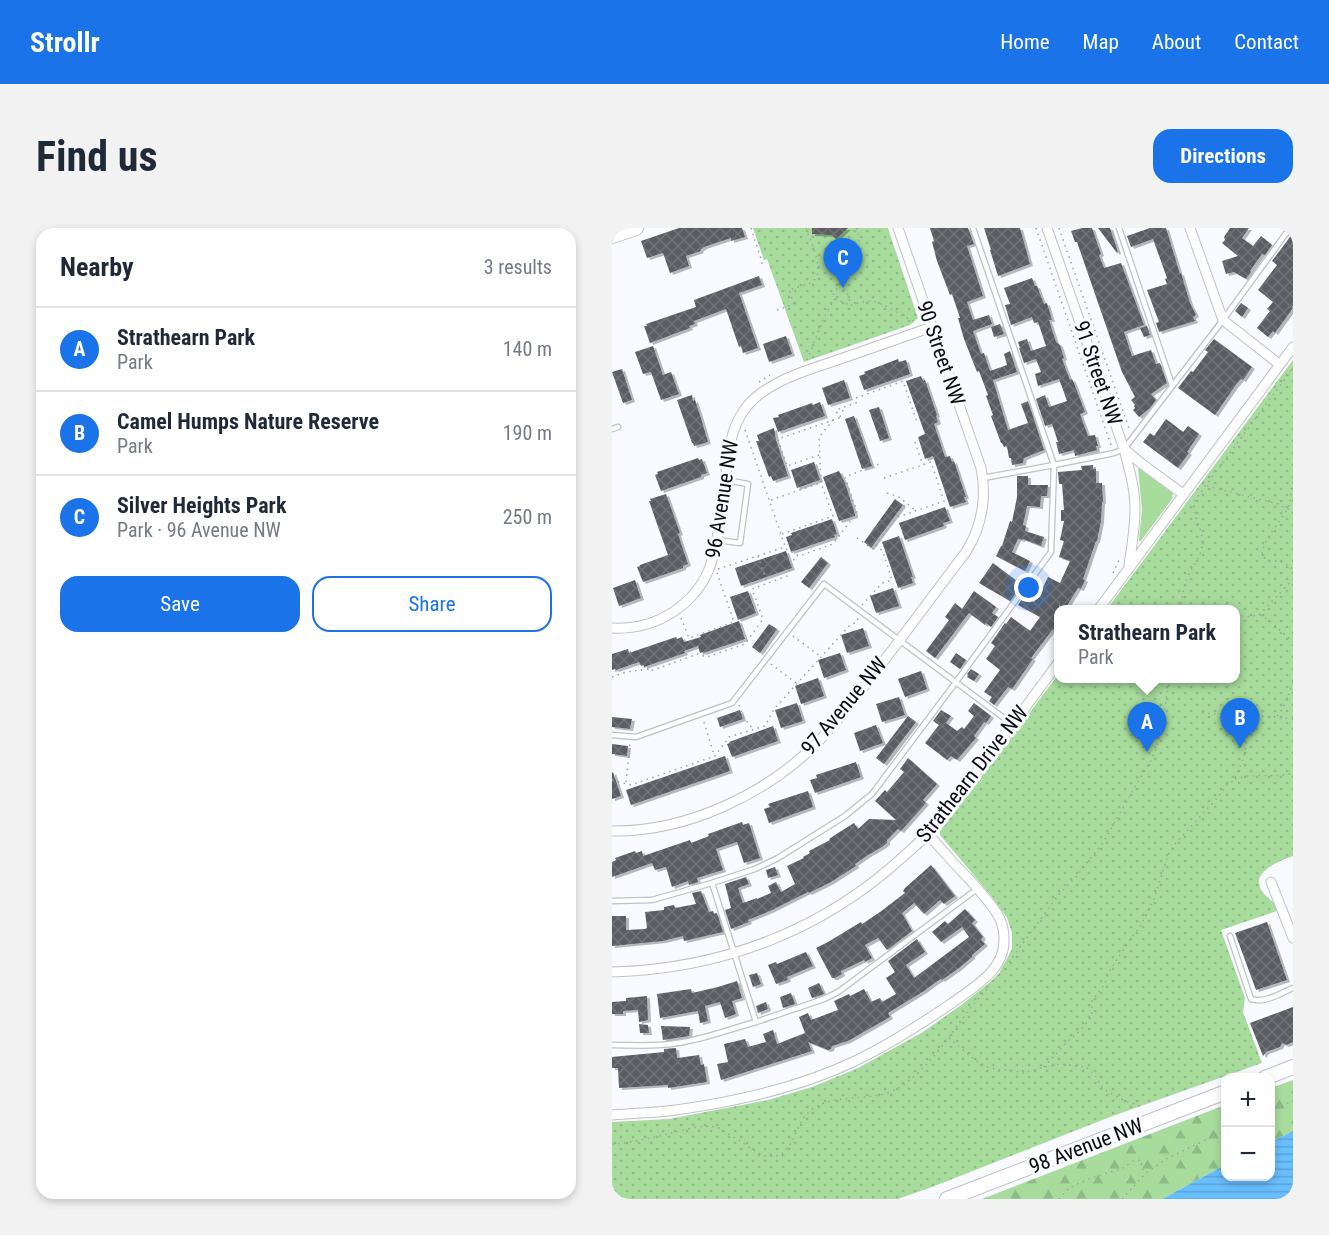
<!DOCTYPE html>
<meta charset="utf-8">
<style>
:root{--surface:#fff;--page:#f2f2f3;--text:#1f2937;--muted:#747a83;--line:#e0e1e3;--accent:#1a73e8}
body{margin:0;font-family:"Roboto Condensed",sans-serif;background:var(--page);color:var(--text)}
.controls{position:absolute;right:18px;bottom:18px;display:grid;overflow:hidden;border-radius:12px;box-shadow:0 3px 9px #0003}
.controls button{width:54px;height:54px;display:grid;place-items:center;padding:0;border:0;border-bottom:2px solid var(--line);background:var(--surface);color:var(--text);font:30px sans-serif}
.you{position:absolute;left:417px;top:360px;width:21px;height:21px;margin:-15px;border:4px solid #fff;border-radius:50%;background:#1a73e8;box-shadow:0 0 0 9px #1a73e833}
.badge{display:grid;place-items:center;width:39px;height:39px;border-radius:50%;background:var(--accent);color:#fff;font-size:20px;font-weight:700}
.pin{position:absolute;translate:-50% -50px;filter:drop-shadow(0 2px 3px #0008)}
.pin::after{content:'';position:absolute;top:32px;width:21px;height:18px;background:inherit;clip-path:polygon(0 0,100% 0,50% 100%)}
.popup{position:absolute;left:442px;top:377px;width:186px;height:78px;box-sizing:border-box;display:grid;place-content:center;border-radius:12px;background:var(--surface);filter:drop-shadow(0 2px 4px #0005);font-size:20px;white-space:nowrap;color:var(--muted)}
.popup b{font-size:22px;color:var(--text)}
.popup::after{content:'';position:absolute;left:50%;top:100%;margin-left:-12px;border:12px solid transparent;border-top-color:var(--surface)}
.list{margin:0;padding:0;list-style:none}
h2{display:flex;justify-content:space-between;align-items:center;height:78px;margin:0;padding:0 24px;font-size:26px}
h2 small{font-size:20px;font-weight:400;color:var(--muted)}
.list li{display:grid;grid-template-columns:39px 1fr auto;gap:18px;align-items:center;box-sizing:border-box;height:84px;padding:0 24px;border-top:2px solid var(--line)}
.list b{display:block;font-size:22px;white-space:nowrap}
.list p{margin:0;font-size:20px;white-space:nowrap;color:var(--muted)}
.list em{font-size:20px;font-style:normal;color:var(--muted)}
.actions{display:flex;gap:12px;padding:18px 24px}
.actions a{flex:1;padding:14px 0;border:2px solid var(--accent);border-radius:18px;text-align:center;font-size:21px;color:var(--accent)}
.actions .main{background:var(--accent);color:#fff}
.map{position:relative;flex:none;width:681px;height:971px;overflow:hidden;border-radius:18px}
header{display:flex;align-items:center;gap:36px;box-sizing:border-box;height:84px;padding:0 30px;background:var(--accent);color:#fff}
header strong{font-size:28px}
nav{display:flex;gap:33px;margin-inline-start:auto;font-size:21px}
.intro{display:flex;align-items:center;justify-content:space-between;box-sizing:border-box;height:144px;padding:0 36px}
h1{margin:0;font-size:42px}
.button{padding:15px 27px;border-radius:18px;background:var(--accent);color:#fff;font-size:21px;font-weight:700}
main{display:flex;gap:36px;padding:0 36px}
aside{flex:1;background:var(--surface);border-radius:18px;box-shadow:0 3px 9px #0003}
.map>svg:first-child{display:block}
.green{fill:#a7dc9c}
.forest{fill:url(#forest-firs)}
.park{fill:url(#park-dots)}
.water{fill:url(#water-rules)}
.building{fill:url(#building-cross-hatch);filter:url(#shadow)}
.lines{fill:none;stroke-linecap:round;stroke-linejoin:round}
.lane-casing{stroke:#bfc1c8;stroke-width:7}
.street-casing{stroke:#bfc1c8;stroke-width:11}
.secondary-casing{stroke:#bfc1c8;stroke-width:16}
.path{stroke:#a0a1a5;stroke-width:1.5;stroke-dasharray:1.5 4.5;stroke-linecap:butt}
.lane{stroke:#fff;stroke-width:4.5}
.street{stroke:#fff;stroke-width:9}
.secondary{stroke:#fff;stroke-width:14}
.labels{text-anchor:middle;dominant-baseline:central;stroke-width:6;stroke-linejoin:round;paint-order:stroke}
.street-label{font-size:21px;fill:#0b0b0e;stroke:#f9faff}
</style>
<header>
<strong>Strollr</strong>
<nav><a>Home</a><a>Map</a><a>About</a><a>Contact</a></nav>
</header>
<div class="intro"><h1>Find us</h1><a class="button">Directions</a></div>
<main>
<aside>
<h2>Nearby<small>3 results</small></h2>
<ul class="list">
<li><span class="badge">A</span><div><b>Strathearn Park</b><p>Park</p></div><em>140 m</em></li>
<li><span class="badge">B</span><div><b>Camel Humps Nature Reserve</b><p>Park</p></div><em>190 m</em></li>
<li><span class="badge">C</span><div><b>Silver Heights Park</b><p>Park · 96 Avenue NW</p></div><em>250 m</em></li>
</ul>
<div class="actions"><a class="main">Save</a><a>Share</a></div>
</aside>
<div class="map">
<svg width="681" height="971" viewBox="0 0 681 971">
<defs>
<pattern id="forest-firs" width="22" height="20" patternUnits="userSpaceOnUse" patternTransform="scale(1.5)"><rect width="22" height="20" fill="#a7dc9c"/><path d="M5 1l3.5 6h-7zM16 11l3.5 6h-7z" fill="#8ebb85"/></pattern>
<pattern id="park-dots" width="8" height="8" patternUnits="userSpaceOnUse" patternTransform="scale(1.5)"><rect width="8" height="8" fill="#a7dc9c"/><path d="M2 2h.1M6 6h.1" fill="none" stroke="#8ebb85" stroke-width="1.8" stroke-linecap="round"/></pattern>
<pattern id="water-rules" width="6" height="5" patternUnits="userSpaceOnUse" patternTransform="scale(1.5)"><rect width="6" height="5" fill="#69befe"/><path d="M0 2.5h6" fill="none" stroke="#5aa2d8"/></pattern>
<pattern id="building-cross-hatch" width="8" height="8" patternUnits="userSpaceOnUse" patternTransform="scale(1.5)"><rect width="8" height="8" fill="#5b5d63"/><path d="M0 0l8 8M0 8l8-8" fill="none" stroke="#727378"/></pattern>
<filter id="shadow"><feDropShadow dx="3" dy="2" stdDeviation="0" flood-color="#0004"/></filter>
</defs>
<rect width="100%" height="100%" fill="#f9faff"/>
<path class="green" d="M526,241H528L558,263L561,265L560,271L529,313H527V311L530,281Z"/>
<path class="forest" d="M681,852V903L659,914V860Z
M613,877V937L550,971H370Z"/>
<path class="park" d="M141,0H276L306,90L298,97L192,134L155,31L152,32Z
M681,132V628C668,633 637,644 650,663C655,671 660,670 666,682L662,684L609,702L633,770L631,784L650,835L498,889L320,959L286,971H0V894L57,891L156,872L200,859L246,840L311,804L349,777L377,755L387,745L400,721V705L395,690L381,670L328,607V603L446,447V450H624V382L495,381Z"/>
<path class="water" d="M681,903V971H550L613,937L614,948H658L659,914Z"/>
<path class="building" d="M67,0H130L133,9L119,13V10L92,19L88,22L89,23L74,28L77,38L58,45L51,25L35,30L29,13Z
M200,0H236L224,11L220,7L200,6Z
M318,0H356L362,16L355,18L371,68L355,74L361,92L377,87L380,96L361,103L369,126L372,125L378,143L395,137L392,126L398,123L405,144L381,152L396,202L416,195L409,176L416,173L432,222L412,230L411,235L400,237L399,230H397L395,218L392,219L390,215H389L379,188L381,187L374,168L376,167L367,143L365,144L352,111L346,90H348L340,66L338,67L325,33L320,14L322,13Z
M372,0H408L418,36L386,48L378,22H379Z
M470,0H480L489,26L487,27L492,40L509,35L532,97L512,104L520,128L539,122L544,136L548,135L555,155L539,166L544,172L538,180L527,189L521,182L523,180L522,178L523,177L519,172L523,169L510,144L465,14H463L459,3Z
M486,0H498L506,24L505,25Z
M538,0H554L568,46L569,45L578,75L584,87L581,89L583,93L547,104L544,95L547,94L535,62L555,56L553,51L555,50L541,11L519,19L515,8Z
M618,0H637L630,10L641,18L649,8L660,17L653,27L650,26L638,43L639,44L634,51L622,44L614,46L610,33L626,28L610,15L613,12L612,9Z
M681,5V77L680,79L681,80L663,105L661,103L656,109L645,100L658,83L655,81L661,74L646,62L665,37L660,33Z
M147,48L150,57L127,65L146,120L131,125L129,118L127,119L114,81L82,93L83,96L77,98L78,100L38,115L32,98H35L34,96L84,79L82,72Z
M420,50L423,58H425L432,76L435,75L440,92H437L444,114L448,117L452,130L450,131L458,152L460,151L462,155L473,184L468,186L476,208L483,207L486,218H484L485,222L463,228L462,222L447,226L444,214H446L440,196L433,198L424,171L433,167L437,179L455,173L447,151L426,158L423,146L429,144L424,131L412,135L407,120H408L406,114L415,111L419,123L434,118L426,94L422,95L420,89L399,97L393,77L398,76L392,60Z
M629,75L636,80L630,89L623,83Z
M388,96L392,106L382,109L379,99Z
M535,98L538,107L532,109L528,100Z
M174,108L180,126L157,134L151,116Z
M602,111L640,139L631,152L629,151L623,158L603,187L566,160L579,143L581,144L596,124L593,122Z
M41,118L51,147L59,144L67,166L49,172L39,144L31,146L23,124Z
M286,131L287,134L294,132L298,146L252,162L247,148L253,146L252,144Z
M10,141L20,172L11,175L0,144Z
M309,148L311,153L313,152L325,187L324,188L326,194L322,196L333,229L338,228L340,234L342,233L354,269H352L354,274L338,279L321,228L313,231L306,209L313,206L294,153Z
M232,152L238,170L216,177L210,160Z
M80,167L81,173L83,172L88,187L96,214L82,218L81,215H80L65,172Z
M208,174L213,188L166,204L161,190L167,189L166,187L200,175L201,177Z
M267,179L277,210L268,213L257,182Z
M242,188L260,238L250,241L233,191Z
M554,191L571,204L576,198L587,206L575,224L577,225L566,240L531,214L538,205L542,208Z
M162,200L164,212L176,248L161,253L159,248L157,249L144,213H147L145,207Z
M86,230L87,232L90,231L95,245L89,247V249L49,263L43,247L46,246L45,244Z
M202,234L208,252L185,260L179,242Z
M481,237V241H484V255H490L491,274H490L489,293L485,313H484L471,351L473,352L469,361L466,360L453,381L447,377V397L443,402L441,401L419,430L421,431L400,461L396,459L382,477L377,473L380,469L372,464L388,442L374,431L383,418L379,415L393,395L394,396L399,389L418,403L428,389L406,377L412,368L422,374L425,367L427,368L436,349L448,355L458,333L447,329L452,313L448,312L452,293H449V282H452L450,256H447L446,244L470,242L469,238Z
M227,243L233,255L243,286V288L227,293L211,249Z
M405,248H416V257H436L435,268H429L428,279L415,278L411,297L414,298L413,303L432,309L429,318L411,311L410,312L406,311L400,324L418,333L413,343L384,328L389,318H390L398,293L400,294L405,269Z
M54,266L68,305L66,306L76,336L71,338V340L31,354L25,339L28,338V337L56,327L37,273H39L38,271Z
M283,271L291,277L259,320L252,314Z
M333,279L338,293L331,295L332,298L293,312L287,295Z
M220,291L225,306L222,307L223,309L179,324L174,309L180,307L179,305Z
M287,308L301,349H299L301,355L286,360L270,314Z
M174,323L180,340L129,358L123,340Z
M209,329L216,335L197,360L189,354Z
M381,335L410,357L398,373L367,355Z
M23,352L29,370L7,378L1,360Z
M281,360L287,378L264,385L258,368Z
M136,363L144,385L126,392L118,369Z
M362,363L384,379L380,385L386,389L379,399L374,395L373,397L357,385L323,430L314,423L337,392L333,389L343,375L350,381Z
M127,393L133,411L91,425V424L88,425L86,418L72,423L73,425L32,439V437L29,438L27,434L4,442L3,441L0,442V426L16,421L17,425L64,409L65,411L70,409L72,414L89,409L88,407Z
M157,396L165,401L148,425L140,419Z
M251,400L257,418L235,425L229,407Z
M228,425L234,442L212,450L206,432Z
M344,425L354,432L348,441L338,434Z
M359,441L367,446L362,453L355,449L356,447L355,446Z
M309,443L315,461L293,469L286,451Z
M206,450L212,468L189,476L183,458Z
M287,469L293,487L270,494L264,476Z
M185,475L191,493L169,500L163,482Z
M362,475L379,488L374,495L372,494L362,508L364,510L345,532L339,528L335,532L313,515L327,497L321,493L329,482L339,488L334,495L345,503L350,499L352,501L362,488L356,483Z
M128,482L131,491L108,499L105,490Z
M296,488L304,494L272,536L264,530Z
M0,489L20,491L18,501L0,499Z
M264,497L271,515L248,523L242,505Z
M161,498L166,513L120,529L115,516L118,515L117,514Z
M0,516L16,518L15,528L0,526Z
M113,528L118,543L19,577L14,562Z
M296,530L325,556L311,572L314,575L289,603L286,601L275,612V615L270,619L256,627L243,636L244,638L219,654L197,665L196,664L158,683L136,692L137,694L119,701L113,682L119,680L113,656L134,649L137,656L126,660L131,675L145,670V671L159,665L156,658L164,654L169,664L183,656L175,638L192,630L191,629L198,625L197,623L218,612L217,611L226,605L242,595L246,601L257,591L284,592L263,573L273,562L275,564L292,544L288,541Z
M244,534L249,549L203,565L198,552L205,550L204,547Z
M1,544L9,568L0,571V545Z
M196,563L201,579L157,595L152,581L158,579L156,576Z
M130,594L131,597L137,595L148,630L132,635L125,614L104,621L111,642L85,650L86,654L77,657L76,653L60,659L54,639L43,642L40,635L0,649V634L4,632L3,630L23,623L24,625L30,623L31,628L78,612L79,615L97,608L96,606Z
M319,637L343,668L332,676L328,672L312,686L302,675L290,685L300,703L275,722L266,710L253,717L260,730L253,734L252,732L229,743L230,746L223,750H220L204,720L216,714L249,694L250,696L268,684L293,665L291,663L293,660Z
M163,639L166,647L156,650L154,642Z
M89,663L97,684L101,683L102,686L105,685L111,704L72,713L71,708L51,713L0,718V688H14V702L33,701L35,700L33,684L52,682V679L62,677L63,680L84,676L80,665Z
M353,681L363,692L360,695L371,709L369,712L373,716L360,727V729L347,740L330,752L329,751L324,754L312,763L276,785L278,789L236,813L220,818L219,821L216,822L196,814L200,823L109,852L105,836L116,834L112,816L133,811L136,819L154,814L151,806L161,802L165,816L193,805L187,789L196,785L199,792L226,782L222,773L237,766L238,768L252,761L259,774L268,770L270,774L284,766L274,750L283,744L276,733L305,711L313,724L294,737L302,750L357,709L350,699L329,714L320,704L333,693L336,696Z
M655,694L675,752L644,762L623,705Z
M194,724L201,738L175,749L176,752L164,756L156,737L164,734L165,736Z
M145,745L149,756L141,759L137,747Z
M125,753L130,770L120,773L124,786L113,790L108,774L93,778L96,793L88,795L86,783L48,790L45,766L79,761L80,765L106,759Z
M207,755L212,766L200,770L196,760Z
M179,765L183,776L171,780L168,769Z
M35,768L36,792L27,794L26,782L11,783V786H0V774L14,773V770Z
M154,774L156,781L146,785L144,778Z
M681,779V814L674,817L670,815L668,819L654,824L651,828L638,795Z
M27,796L36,797L37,805H28Z
M49,798L78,799L77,808L51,812Z
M64,820L65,830L87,827L89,837L92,836L95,854L56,860V857L7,860L6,840H0V829L52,824V821Z"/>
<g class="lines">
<defs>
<path id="lane" d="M361,0L442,237L371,250
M507,0L560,157
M0,201L6,199
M105,312L128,315L136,256L113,252
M0,507L24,509L120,475L212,356L400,496
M0,673L40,672L100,655
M618,708L639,771C652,776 669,765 681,760
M144,794L212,771L226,764L365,661
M0,817C22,817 44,819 66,815C93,811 118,801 144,794L100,655L143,641L166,630L233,588L260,566L344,454L439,324L442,237L502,225L512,221L611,92L678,0"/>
<path id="street" d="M435,0L512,221L530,236L571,266
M578,0L611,92L667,136
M512,221C517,240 523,260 523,281C523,299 520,318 517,337
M486,382L681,119
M0,400C21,401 43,396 61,384C97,360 103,331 108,290C111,272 113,254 115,236C118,214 121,195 136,177C160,150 201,141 234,129C262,119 291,109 320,99
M0,603C74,604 153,567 205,515C230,489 252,459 274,430C301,395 327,359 354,324C370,298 375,270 369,240L286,0
M659,654L681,710
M0,744C111,741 212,702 293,627C301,620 309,613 317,605C338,582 356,555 375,530C399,498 423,467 446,435
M0,887C21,885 43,885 64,882C122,874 189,859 243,833C277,817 309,796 340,775C362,759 393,742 392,711C392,704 390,695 387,689C380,676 369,665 359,653C344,638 330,622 316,606"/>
<path id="secondary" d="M0,8L24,0
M653,850L681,839
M335,971L614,864"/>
</defs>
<use href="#lane" class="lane-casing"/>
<use href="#street" class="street-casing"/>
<use href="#secondary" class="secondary-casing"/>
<path class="path" d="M139,0L150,34L149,38
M424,0L499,217
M447,0L518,203
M228,56L235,65L239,77C245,76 252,73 258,73C269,73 291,89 303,94
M223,71L238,77
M165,82L182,76L177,62C184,59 193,58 200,54C215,45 198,13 194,0
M195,132L214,85L223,71L221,67C232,46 253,26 245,0
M147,154L158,147
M244,170L291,153L305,194
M228,189L232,180
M133,202L174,321L187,328L221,316L245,284L233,249L267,236
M303,214L311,237
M207,227L175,238L166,211L227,190L224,182L246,174
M272,250L319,234L332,273L283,290
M681,254C678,261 680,270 677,277C670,294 651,309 650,328L655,332L671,334L681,341
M595,258L666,276L675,281H681
M275,265L287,269L304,283
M159,272L208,255
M170,306L221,288L209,255L207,209L221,192
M245,310L261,321L294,275
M146,328L155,355
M106,341L173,319
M501,345L508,330
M250,377L270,355L280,352L271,324L264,316
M569,382C570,368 572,356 578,344C583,336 589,327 590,318C593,302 578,287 583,272L681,140
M624,386L633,389L647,387L681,351
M648,387L658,393L681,414
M69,390L77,410L122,394L105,345
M181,408L208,428
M159,436L184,455
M0,449L14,444L37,441L38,443L86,426L95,429L133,416L151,391L140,361L175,348L183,329L186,328
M127,477L132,490L141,501
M590,485L663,489L681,491
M665,488C673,479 677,466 681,454
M92,494L102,527
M623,551C642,544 661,551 681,545
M0,552L19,557L103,528L117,509L153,498L162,481L238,397L245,394L246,389
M14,554L18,514
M397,734L448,665L464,649L492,613L524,557L540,531L544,521L549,501L558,450
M337,810L363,832L375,839L388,842H398L411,845L432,839L449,836L474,839L483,847L489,858L493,862L513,873L531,879
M432,839L456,813L469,802L478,790L480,786V773L492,757L498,742L515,716L529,697L542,671L556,627L562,617L606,569L615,557L622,552L632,529L638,493L640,487
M658,882L681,873
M0,916C19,915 38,910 56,906C73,902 91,895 107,900L150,927C185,936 178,895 202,880C224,866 254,873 278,864C308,853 338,807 357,782C362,775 369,768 375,761
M447,971L457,960L479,950L509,941L521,933L529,932C530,938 528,940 534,945
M510,971L534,945L554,931L614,902"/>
<use href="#lane" class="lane"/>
<use href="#street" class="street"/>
<use href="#secondary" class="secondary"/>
</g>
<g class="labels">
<g class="street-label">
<text transform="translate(329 125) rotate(71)">90 Street NW</text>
<text transform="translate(486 145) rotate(71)">91 Street NW</text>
<text transform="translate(110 271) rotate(-81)">96 Avenue NW</text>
<text transform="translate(232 478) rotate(-50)">97 Avenue NW</text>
<text transform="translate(360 546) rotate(-52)">Strathearn Drive NW</text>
<text transform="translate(474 918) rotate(-21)">98 Avenue NW</text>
</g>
</g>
</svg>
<div class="controls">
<button>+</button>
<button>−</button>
</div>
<div class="you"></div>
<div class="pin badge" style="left:535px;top:524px">A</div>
<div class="popup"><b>Strathearn Park</b>Park</div>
<div class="pin badge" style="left:628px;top:520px">B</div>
<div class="pin badge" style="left:231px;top:60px">C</div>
</div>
</main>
